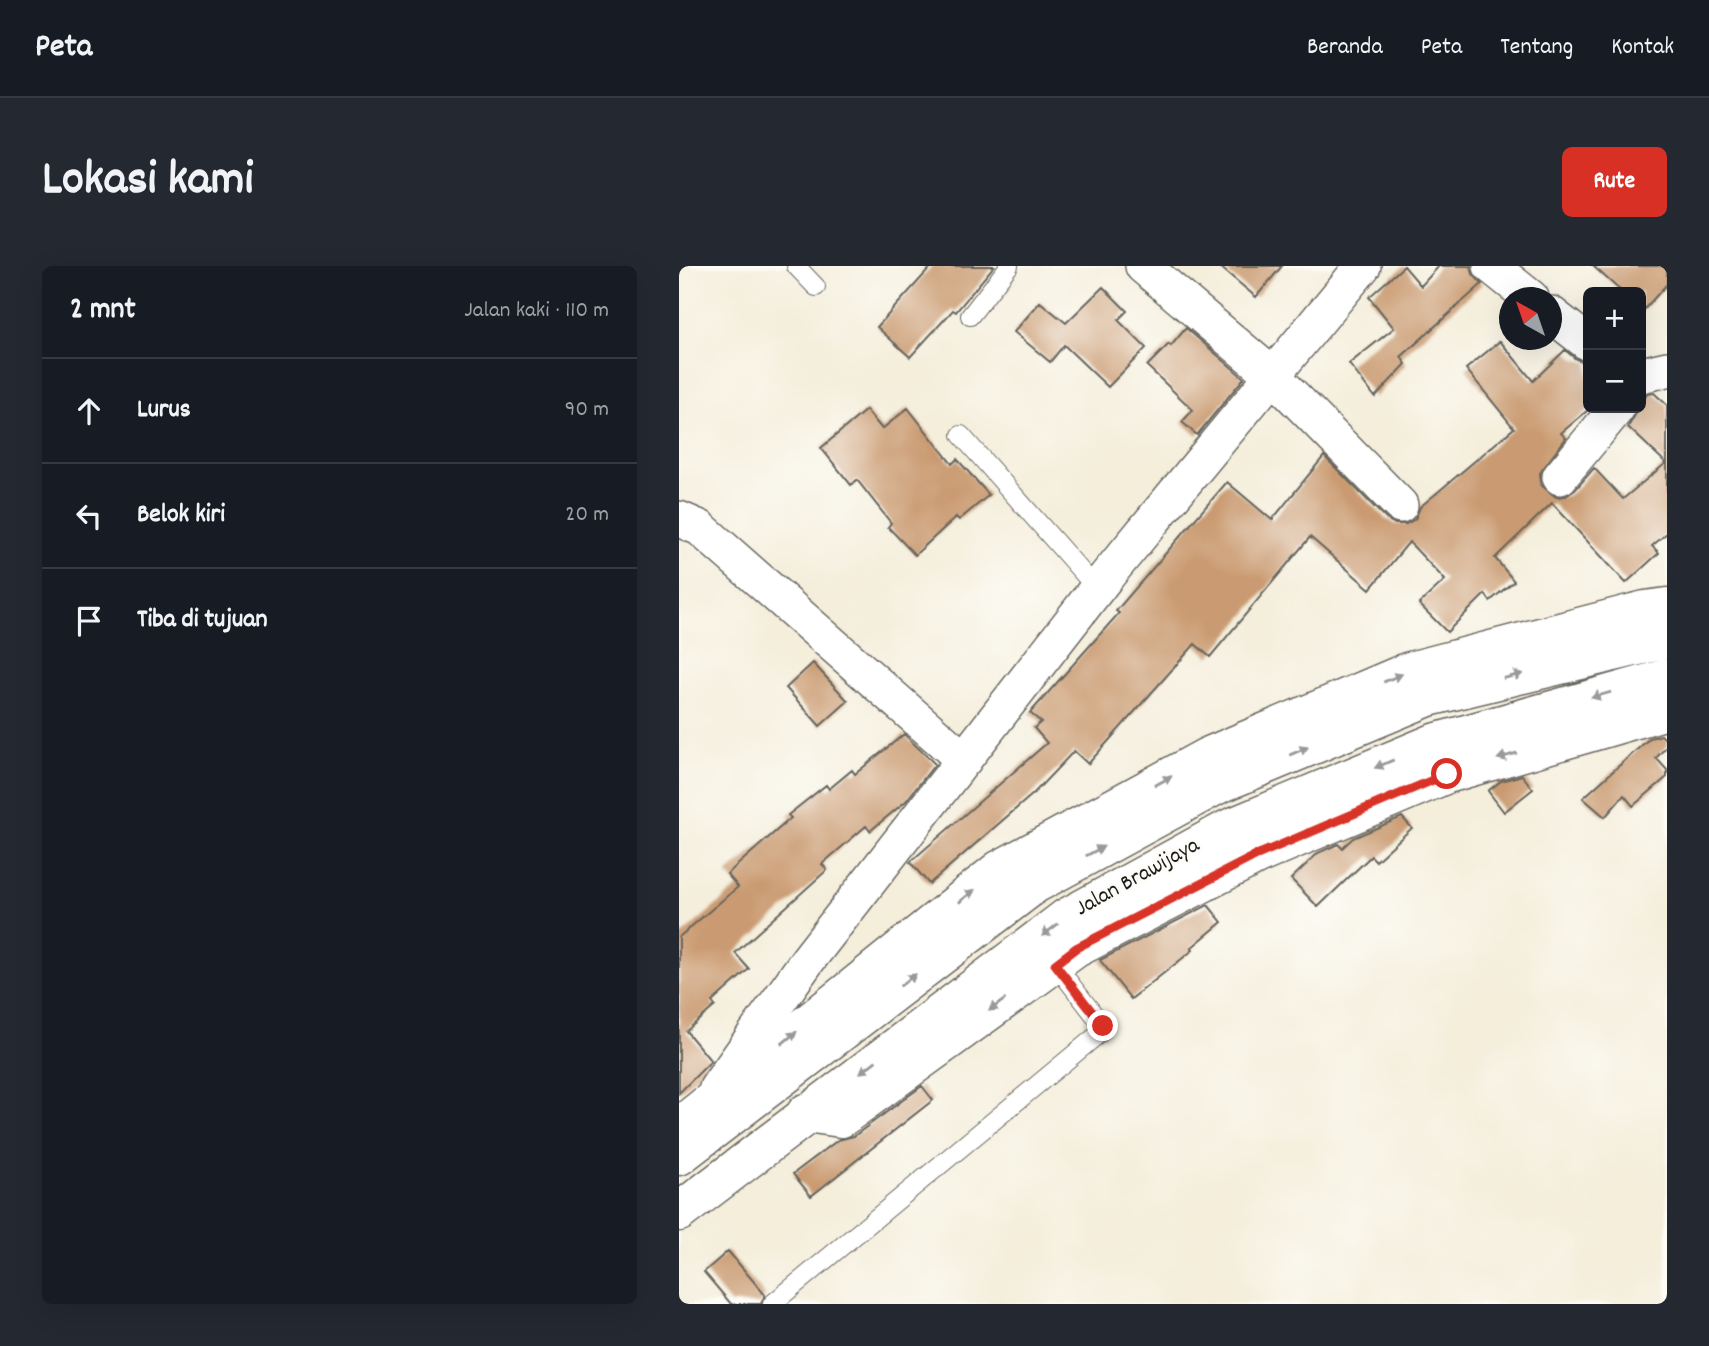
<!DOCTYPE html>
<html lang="id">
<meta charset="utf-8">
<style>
:root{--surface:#171b24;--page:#242831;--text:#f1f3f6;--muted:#9ea1a6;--line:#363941;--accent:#d93025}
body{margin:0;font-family:Dekko,sans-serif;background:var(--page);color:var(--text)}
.controls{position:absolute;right:21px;top:21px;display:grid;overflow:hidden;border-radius:10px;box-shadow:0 7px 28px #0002}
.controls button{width:63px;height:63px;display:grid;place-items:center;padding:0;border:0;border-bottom:2px solid var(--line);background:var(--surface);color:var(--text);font:35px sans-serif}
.compass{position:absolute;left:820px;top:21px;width:63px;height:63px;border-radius:50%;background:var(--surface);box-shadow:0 7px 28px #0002;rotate:320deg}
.stop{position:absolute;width:21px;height:21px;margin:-16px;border:5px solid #d93025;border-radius:50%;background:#fff}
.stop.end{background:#d93025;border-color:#fff;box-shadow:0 2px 7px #0008}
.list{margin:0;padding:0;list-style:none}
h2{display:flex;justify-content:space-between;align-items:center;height:91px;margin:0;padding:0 28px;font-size:30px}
h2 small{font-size:23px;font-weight:400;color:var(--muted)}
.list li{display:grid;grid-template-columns:46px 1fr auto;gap:21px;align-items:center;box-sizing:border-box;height:105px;padding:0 28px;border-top:2px solid var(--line)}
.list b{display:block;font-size:26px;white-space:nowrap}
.list em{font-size:23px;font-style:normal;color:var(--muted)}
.icon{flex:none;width:38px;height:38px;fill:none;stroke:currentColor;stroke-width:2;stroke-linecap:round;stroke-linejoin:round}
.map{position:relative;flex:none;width:988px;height:1038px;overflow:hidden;border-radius:10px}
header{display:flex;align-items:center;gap:42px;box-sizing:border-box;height:98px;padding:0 35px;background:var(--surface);border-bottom:2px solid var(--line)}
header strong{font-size:33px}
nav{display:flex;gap:38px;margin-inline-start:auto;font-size:24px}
.intro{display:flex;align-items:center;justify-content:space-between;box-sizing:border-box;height:168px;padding:0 42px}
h1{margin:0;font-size:49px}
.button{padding:18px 32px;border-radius:10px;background:var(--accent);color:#fff;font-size:24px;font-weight:700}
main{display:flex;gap:42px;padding:0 42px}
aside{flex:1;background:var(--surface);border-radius:10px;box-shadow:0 7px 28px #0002}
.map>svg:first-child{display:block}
.building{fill:#ca9b72}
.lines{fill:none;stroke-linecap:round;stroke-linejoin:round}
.lane-casing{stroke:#68665f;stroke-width:20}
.street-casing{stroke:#68665f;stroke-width:38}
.secondary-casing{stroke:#68665f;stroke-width:41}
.highway-casing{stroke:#68665f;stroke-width:41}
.lane{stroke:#fff;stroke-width:18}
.street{stroke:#fff;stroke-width:35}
.secondary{stroke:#fff;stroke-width:38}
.highway{stroke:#fff;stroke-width:38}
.oneway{fill:#999}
.route{stroke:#d93025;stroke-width:9}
.labels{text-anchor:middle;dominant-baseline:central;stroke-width:5;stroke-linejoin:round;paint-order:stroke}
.street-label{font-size:23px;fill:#1c1c1c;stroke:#fdfcf7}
</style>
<header>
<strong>Peta</strong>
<nav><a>Beranda</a><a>Peta</a><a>Tentang</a><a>Kontak</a></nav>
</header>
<div class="intro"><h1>Lokasi kami</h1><a class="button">Rute</a></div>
<main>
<aside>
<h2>2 mnt<small>Jalan kaki · 110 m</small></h2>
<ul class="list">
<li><svg class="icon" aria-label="ahead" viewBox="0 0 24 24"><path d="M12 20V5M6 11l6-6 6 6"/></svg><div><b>Lurus</b></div><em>90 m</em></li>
<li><svg class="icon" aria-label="left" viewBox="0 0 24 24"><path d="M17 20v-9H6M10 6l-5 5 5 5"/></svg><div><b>Belok kiri</b></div><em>20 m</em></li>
<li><svg class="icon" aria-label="arrive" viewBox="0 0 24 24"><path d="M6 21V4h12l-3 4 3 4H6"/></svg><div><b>Tiba di tujuan</b></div></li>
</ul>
</aside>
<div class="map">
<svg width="988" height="1038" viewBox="0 0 988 1038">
<rect width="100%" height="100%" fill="#fdfcf7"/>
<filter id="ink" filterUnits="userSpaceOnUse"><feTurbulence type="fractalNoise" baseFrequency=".0143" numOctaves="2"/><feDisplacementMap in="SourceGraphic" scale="14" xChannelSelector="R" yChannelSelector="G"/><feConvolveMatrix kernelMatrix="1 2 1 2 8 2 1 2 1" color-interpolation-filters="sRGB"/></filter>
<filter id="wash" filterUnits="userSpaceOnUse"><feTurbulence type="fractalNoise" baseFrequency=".00686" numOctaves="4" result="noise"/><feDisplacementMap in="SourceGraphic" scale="28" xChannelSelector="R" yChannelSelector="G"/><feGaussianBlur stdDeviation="1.57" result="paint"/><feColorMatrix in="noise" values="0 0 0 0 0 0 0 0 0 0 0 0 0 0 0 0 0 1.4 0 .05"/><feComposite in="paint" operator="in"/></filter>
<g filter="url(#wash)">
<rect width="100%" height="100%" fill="#f4eedb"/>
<g id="blocks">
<path class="building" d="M253,0H315L277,46L274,44L231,91L198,61Z
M540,0H603L577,31Z
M725,0L742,20L760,0H792L794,8L803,18L722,91L727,98L696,131L670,98L715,62L690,31Z
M914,0H988V18L962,47V26H943Z
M424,21L448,45L439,54L467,82L429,121L385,79L371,96L335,66L361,36L387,57Z
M507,62L565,112L518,169L503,156L514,144L468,100L490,78L492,80Z
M821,75L854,115L886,84L897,93L909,97V144L882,167L887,172L861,207L862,219L877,231L887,230L896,224L915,202L944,233L987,197L949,161L968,128L975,127L988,139V267L973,280L980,287L947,317L873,237L816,292L835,315L811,335L806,328L768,366L740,338L766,314L730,276L691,323L631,271L531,391L516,378L409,498L395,485L354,528L250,618L231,596L368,477L355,462L362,456L351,447L440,347L437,345L548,216L593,254L645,190L707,253L716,258H727L736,253L741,241L835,162L787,103Z
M229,142L273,198L278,193L310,229L280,254L277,251L236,289L209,261L212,257L178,214L172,219L142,182L187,144L203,163Z
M134,397L169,435L141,460L107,422Z
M225,468L256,498L227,535L191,565L187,560L143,598L148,604L56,687L70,703L33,736L36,740L7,765L32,795L0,827V671L59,621L48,608L112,552L109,549L147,519L150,523L173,504L176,508Z
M982,469L988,475V480L977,492L988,504V511L954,540L945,529L926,551L904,532L971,472Z
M843,509L854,523L825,546L809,525L822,515Z
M723,551L733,562L697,595L692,590L639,641L612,613L639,587L659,578L663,582L674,572Z
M529,639L543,656L512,682L514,684L452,733L421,694Z
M243,820L254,834L132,930L114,908L159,874L175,870Z
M49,985L86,1029L82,1038H52L25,1006Z"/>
</g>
</g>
<g filter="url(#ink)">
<use href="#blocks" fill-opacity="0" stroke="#68665f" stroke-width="2"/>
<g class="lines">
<defs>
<path id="lane" d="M117,0L137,21
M291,50L330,0
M282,169L418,323
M93,1038L422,766L424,760L376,698"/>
<path id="street" d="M464,0L592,108L721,239
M812,0L852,32
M872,48L909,77
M962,109L988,103
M881,211L938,142
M0,253L21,262L285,494
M38,822L128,695L427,311L684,0"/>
<path id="secondary" d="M127,847L162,852L397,682L578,589L768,508L988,444
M0,861L320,604L528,491L731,405L966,344L988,341"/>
<path id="highway" d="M0,890L356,618L538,519L749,431L988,373
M0,946L387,652L551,562L755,477L988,412"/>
</defs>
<use href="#lane" class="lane-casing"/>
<use href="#street" class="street-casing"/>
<use href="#secondary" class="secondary-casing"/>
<use href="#highway" class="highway-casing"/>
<use href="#lane" class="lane"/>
<use href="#street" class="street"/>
<use href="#secondary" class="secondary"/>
<use href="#highway" class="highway"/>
</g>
<defs><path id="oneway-solid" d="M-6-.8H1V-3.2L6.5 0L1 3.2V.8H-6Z" transform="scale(1.75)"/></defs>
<g class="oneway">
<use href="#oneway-solid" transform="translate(834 410) rotate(-14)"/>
<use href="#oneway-solid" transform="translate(714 412) rotate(-23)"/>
<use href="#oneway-solid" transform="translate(922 429) rotate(164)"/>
<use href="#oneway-solid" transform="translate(620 485) rotate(-23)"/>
<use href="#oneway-solid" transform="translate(828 490) rotate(163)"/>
<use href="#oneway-solid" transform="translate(705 498) rotate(157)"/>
<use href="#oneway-solid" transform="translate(484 515) rotate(-29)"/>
<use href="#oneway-solid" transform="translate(416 585) rotate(-28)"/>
<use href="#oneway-solid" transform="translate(288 630) rotate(-39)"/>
<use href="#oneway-solid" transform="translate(371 664) rotate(143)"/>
<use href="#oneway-solid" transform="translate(229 714) rotate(-37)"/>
<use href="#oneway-solid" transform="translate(318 739) rotate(144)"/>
<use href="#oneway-solid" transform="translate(110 772) rotate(-39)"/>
<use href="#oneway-solid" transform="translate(189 801) rotate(143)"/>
</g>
</g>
<g class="lines" filter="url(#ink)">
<path class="route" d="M424,760L376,698L397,682L578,589L768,508"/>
</g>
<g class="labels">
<g class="street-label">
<text transform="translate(459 612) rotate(-29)">Jalan Brawijaya</text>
</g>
</g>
</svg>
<div class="controls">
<button>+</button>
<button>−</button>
</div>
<svg class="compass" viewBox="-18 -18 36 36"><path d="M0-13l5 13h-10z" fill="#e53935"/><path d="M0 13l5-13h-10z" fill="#9ea1a6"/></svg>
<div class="stop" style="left:768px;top:508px"></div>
<div class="stop end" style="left:424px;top:760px"></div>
</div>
</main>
